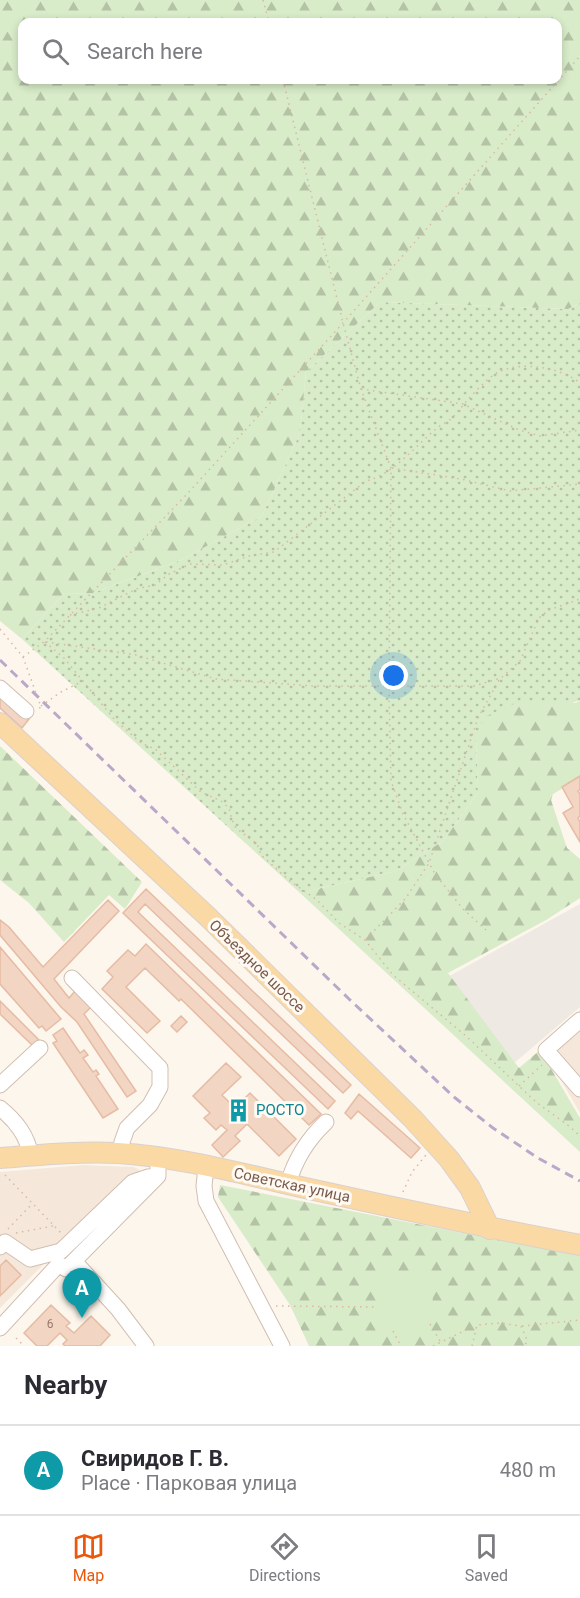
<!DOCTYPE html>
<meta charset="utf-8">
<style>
:root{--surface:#fff;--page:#f2f2f3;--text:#2b2b33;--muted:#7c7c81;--line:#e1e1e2;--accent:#ea580c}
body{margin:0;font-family:Roboto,sans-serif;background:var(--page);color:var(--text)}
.you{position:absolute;left:394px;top:676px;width:21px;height:21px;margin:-15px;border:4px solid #fff;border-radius:50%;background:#1a73e8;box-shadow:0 0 0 9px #1a73e833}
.badge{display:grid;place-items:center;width:39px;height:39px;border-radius:50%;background:var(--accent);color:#fff;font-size:20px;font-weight:700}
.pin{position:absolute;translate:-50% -50px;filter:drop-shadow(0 2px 3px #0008)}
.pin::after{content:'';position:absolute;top:32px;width:21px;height:18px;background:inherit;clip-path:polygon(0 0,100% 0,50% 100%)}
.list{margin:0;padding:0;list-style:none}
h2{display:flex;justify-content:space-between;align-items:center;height:78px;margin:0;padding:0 24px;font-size:26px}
h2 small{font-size:20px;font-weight:400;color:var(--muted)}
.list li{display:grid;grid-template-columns:39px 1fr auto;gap:18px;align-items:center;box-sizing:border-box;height:90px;padding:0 24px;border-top:2px solid var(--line)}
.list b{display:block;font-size:22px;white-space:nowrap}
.list p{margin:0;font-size:20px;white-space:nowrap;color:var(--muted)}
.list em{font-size:20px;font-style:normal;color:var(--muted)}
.icon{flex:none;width:33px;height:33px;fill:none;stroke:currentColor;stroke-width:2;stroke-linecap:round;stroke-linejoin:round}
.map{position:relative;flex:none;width:580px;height:1346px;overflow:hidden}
.search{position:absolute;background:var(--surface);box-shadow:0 3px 9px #0003;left:18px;right:18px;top:18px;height:66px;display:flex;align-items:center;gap:15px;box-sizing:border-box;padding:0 21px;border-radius:12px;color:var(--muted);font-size:22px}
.sheet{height:168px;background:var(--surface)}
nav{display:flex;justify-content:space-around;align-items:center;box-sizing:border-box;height:84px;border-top:2px solid var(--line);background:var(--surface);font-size:16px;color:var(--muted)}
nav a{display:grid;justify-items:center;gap:3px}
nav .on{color:var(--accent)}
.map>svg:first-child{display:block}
.residential{fill:#f5e8da}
.industrial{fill:#efe9e4}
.grass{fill:url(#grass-dots)}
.forest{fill:url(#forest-firs);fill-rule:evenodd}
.garden{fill:#d8ecc9}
.building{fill:#f3d5c3;stroke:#e6bba3;stroke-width:1.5}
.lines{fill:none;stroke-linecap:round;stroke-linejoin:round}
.minor-casing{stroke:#d1beb0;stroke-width:17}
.major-casing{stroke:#dad1cd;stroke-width:22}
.path{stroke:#d9b8a5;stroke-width:1.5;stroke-dasharray:1.5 4.5;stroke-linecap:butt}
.minor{stroke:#fff;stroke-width:15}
.major{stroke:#fbd9a5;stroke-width:20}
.rail{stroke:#b9a8c9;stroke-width:3;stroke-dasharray:9 6;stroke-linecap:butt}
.labels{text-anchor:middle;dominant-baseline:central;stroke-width:6;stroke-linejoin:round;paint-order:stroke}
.number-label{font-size:12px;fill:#987a6a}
.street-label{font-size:15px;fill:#7a5c4d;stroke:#fffaf3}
.culture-label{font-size:15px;fill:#0d838f;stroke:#fffaf3;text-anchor:start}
</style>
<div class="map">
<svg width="580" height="1346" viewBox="0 0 580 1346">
<defs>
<pattern id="grass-dots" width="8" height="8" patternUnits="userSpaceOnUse" patternTransform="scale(1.5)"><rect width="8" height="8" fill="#d8ecc9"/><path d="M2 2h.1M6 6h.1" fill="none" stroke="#b4c2a5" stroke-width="1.8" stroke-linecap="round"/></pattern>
<pattern id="forest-firs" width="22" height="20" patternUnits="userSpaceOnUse" patternTransform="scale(1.5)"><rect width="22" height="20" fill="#d8ecc9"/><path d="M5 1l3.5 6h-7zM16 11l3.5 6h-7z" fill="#b4c2a5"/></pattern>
</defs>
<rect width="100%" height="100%" fill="#fdf6ec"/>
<path class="residential" d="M580,1010V1113L541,1046Z
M83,1165L134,1167L140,1170L136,1177L107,1201L0,1308V1172Z"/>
<path class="industrial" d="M580,904V1007L512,1065L442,980Z"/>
<path class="grass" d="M380,302L568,309L580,303V700L476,740L478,793L443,841L396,871L300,893L22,639L64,594L93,593L181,560L262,516L300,433L306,372Z"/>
<path class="forest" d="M0,0H580V303L568,309L380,302L306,372L300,433L262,516L181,560L93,593L64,594L22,639L0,621ZM22,22H558V80H22Z
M580,700V778L553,794L551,800L567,848L580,859V898L546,920L448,973L519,1068L540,1050L580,1118V1152L300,893L396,871L443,841L478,793L476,740L484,717L518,702L576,703Z
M0,746L142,882L125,909L109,895L64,942L29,903L0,880Z
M220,1185L493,1239L580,1254V1346H309L290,1305L218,1197Z"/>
<path class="garden" d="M382,1268L435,1280L428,1338L376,1327Z"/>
<path class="building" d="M0,693L29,719L22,728L0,708Z
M580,776V790L578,791L580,794V816L578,818L580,822V842L563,813L573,807L562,787Z
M146,889L351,1085L343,1093L145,904L138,912L335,1101L328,1109L123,913Z
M108,900L119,911L54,979L69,998L75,991L92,1006L84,1014L136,1091L127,1097L77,1022L61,1007L0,935V920L9,927L43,967Z
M146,944L321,1114L309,1125L181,999L179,1001L145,968L126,987L160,1021L147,1033L102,989L113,977L107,971L128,950L135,956Z
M0,947L61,1019L46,1031L42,1026L39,1028L0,984Z
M0,1001L39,1040L33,1046L0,1014Z
M181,1016L187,1022L177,1032L171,1026Z
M63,1028L80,1053L84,1050L88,1055L83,1058L93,1072L96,1070L99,1074L96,1076L118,1109L103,1118L53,1043L57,1041L53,1035Z
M226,1063L241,1077L222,1095L235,1108L250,1093L296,1139L279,1156L247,1124L235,1136L240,1141L223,1157L212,1145L227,1130L221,1125L216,1130L204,1118L210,1113L193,1096Z
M359,1094L420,1148L411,1158L358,1111L351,1119L345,1113Z
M6,1260L21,1275L0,1296V1266Z
M51,1305L70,1323L66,1326L74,1333L91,1316L110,1335L100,1346H65L63,1344L67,1340L60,1333L47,1346H37L24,1333Z"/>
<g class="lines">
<defs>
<path id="minor" d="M0,688L26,711
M72,978L160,1068V1087L150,1105L127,1128L122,1142L120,1153
M580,1020L546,1050L580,1089
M0,1085L40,1048
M0,1108C16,1121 27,1135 31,1156
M206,1167L204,1186L206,1201L282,1346
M288,1184C295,1159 307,1140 326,1122
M0,1247L5,1242L30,1259L61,1251L133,1182L148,1177L158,1176
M74,1261L118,1309L146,1346
M0,1328L59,1264L66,1269L158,1176V1158"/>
<path id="major" d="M0,723L209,918L413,1119L449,1159L470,1188L490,1229
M0,1158C39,1155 78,1151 118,1153C181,1157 243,1174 305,1188C396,1208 488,1228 580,1245"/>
</defs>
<use href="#minor" class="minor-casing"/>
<use href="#major" class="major-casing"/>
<path class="path" d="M263,0L269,22
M283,80L343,323L361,389L391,468L389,687L391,781L403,814L435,874L463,909L486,930
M361,389L463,404L519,430L540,436L580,430
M392,468L461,479L510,491L580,484
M70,615L99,608L136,589L155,585L169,574L190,564L223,565L249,556L274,552L366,481C394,474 414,447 436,429C441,424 449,422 454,416C463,405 488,375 501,371C524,361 561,368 580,383
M0,629L23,657L41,707L38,709
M45,642L64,658L114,719L141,743L155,749L201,792L221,801L229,808L232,820L236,828L257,844L261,855L290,881L317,900L339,923L365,940L393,975L466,1036L536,1102L569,1126L580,1136
M46,642L136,655L216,679L314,686H474L501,678L520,661L539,618L549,610L580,599
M23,657L45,641L188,493L343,323L580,56
M41,706L61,692L83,681
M366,939L406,898L429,863L478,718L500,678
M519,1086L542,1065
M5,1175L61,1233
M403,1192L412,1172L426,1155
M8,1229L32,1204
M16,1233L53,1226
M276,1306L378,1307
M430,1324L440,1341
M522,1326L580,1320
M393,1331L401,1346
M16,1338L24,1346
M433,1346L476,1325
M472,1346L477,1325L499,1323L521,1326L527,1340L525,1346"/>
<use href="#minor" class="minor"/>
<use href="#major" class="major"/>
<path class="rail" d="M0,660L349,999L454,1097L493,1128L538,1158L580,1181"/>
</g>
<defs>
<symbol id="building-bare" viewBox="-9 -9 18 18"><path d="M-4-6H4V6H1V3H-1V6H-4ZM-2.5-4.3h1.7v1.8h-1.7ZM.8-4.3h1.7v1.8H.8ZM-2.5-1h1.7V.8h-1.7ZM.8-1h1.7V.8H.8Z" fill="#0f9aa8" stroke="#fffaf3" stroke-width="2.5" paint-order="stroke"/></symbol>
</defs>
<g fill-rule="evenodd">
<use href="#building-bare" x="222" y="1094" width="33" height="33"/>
</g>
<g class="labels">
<g class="number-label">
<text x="50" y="1324">6</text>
</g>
<g class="street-label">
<text transform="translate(257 966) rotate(44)">Объездное шоссе</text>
<text transform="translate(292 1185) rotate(12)">Советская улица</text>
</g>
<g class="culture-label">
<text x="256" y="1110">РОСТО</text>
</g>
</g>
</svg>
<div class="you"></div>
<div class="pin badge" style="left:82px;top:1318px;background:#0f9aa8">A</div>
<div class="search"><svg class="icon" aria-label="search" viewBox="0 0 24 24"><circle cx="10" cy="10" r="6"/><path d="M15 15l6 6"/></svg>Search here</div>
</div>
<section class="sheet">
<h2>Nearby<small></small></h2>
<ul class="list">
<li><span class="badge" style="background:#0f9aa8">A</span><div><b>Свиридов Г. В.</b><p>Place · Парковая улица</p></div><em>480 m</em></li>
</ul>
</section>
<nav>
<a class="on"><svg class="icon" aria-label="map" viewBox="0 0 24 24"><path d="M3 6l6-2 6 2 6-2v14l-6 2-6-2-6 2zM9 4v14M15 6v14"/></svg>Map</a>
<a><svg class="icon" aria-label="directions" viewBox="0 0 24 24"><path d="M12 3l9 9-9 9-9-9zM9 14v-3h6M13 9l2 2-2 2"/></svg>Directions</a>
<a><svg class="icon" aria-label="saved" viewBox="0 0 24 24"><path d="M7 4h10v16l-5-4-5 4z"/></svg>Saved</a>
</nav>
